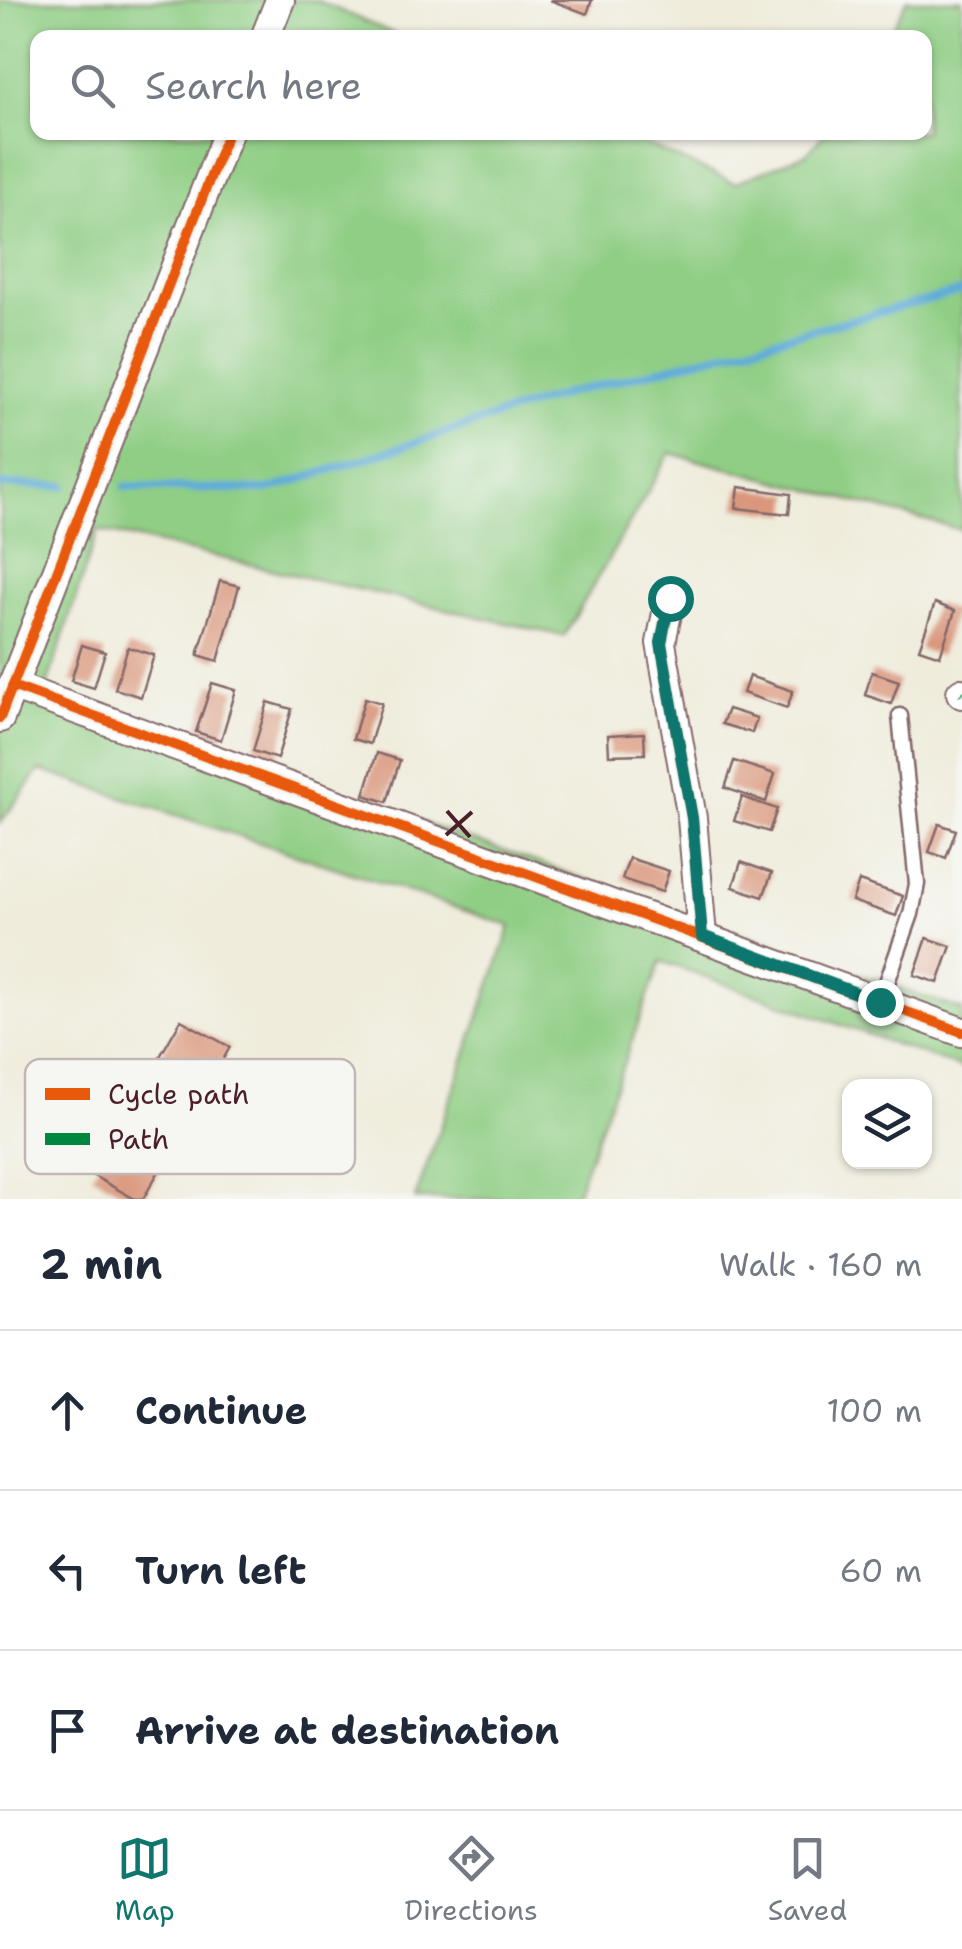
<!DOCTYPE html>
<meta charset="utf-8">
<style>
:root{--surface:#fff;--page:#f2f2f3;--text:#1f2937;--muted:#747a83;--line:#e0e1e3;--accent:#0f766e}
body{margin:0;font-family:"Shantell Sans",sans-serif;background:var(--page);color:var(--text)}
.controls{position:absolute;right:30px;bottom:30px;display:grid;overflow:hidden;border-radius:20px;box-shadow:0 2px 8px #0004}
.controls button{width:90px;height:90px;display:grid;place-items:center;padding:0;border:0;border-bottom:2px solid var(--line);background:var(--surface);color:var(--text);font:50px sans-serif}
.stop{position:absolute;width:30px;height:30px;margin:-22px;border:8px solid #0f766e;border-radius:50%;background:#fff}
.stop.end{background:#0f766e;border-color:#fff;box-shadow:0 2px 10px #0008}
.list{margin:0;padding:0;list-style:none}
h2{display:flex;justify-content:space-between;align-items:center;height:130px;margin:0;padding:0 40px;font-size:42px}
h2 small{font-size:32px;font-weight:400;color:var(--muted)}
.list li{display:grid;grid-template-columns:65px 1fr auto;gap:30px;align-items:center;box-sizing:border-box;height:160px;padding:0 40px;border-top:2px solid var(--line)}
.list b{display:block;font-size:38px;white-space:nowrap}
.list em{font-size:32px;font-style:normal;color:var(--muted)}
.icon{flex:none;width:55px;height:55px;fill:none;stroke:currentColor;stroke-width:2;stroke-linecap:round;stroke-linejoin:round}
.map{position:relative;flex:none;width:962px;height:1199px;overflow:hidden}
.search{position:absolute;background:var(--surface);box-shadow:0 2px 8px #0004;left:30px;right:30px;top:30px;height:110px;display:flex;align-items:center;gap:25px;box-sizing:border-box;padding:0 35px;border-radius:20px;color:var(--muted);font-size:38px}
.sheet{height:610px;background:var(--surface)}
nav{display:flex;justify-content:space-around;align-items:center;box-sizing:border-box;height:140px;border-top:2px solid var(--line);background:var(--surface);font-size:28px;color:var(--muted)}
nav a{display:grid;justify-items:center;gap:5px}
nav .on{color:var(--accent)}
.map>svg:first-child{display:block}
.green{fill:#8fce84;stroke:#6c7658;stroke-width:2.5}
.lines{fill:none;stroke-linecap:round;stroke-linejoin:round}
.stream{stroke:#60acd9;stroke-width:8}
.building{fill:#da977d}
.service-casing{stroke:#846769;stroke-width:19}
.minor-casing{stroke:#846769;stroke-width:32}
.service{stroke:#fff;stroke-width:14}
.minor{stroke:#fff;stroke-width:28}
.quiet{stroke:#00873e;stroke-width:8;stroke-dasharray:15 8;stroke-linecap:butt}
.cycleway-casing{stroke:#f6f6f2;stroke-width:16}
.cycleway{stroke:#e8590c;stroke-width:10}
.route{stroke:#0f766e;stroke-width:12}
.ticks{fill:none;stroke:#4a1f2b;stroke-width:4}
.key{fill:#f6f6f2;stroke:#c2b6b6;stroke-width:2.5}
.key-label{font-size:28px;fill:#4a1f2b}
</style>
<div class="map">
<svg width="962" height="1199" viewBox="0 0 962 1199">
<rect width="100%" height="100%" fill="#f6f6f2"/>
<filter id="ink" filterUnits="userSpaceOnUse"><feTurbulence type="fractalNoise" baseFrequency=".01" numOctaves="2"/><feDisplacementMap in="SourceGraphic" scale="20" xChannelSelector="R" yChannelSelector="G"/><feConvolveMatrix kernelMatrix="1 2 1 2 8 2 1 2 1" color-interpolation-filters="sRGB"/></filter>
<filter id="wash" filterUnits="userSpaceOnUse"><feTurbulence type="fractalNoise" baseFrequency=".0048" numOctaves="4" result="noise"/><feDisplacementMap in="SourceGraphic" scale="40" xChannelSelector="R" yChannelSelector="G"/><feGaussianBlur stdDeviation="2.25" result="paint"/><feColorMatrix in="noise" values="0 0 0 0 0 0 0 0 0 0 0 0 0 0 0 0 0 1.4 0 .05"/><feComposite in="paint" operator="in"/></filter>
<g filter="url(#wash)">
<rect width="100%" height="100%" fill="#efecdb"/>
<path class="green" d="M0,0H316L401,37L38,38V132L619,133L735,183L806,154L825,133L924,132V38L888,37L907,0H962V530L670,453L564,636L98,530L45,692L962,1010V1068L661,961L574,1199H415L511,926L40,770L0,823Z"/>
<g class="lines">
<path class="stream" d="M0,485L64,486
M125,487L268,490L565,394L962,291"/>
</g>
<g id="blocks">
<path class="building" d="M550,0H592L587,14Z
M739,487L791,494L789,514L736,508Z
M220,581L239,586L218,661L198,655Z
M935,603L955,611L940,656L919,649Z
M82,645L105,652L94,688L71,681Z
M128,647L154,655L141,697L115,689Z
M872,672L899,681L891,704L865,695Z
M749,676L793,691L787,708L743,693Z
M212,683L236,690L221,740L196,732Z
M365,698L382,703L370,744L353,739Z
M268,702L292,709L277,759L253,751Z
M728,709L757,718L752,733L722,724Z
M644,733L645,754L609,755L608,735Z
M377,753L400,760L387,802L364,795Z
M734,761L775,774L766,802L725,788Z
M742,797L777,809L769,832L734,821Z
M939,824L956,830L946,858L929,852Z
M629,858L669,871L662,892L622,879Z
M741,862L772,873L763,897L733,887Z
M859,881L903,896L896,916L852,901Z
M927,938L951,946L938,983L914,975Z
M181,1020L230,1047L143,1199H135L92,1175Z"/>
</g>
</g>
<g filter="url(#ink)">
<use href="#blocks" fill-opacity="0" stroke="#846769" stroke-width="2.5"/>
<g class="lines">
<defs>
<path id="service" d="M880,1002L911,914L917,884L900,716"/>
<path id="minor" d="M265,38L280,0
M670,598L661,643L692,818L702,936
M12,686L962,1032
M961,693L962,694
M0,718L228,132"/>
</defs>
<use href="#service" class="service-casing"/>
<use href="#minor" class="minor-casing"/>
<use href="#service" class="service"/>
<use href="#minor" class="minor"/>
<path class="quiet" d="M961,693L962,694"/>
<defs>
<path id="cycleway" d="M670,598L661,643L692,818L702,936
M12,686L962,1032
M0,718L228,132"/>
</defs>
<use href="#cycleway" class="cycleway-casing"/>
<use href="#cycleway" class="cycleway"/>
</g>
</g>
<g class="lines" filter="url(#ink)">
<path class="route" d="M670,598L661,643L692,818L702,936L880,1002"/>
</g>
<path class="ticks" d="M447,811L470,837M446,835L472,812"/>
<rect x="25" y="1059" width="330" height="115" rx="15" class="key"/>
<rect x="45" y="1088" width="45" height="12" fill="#e8590c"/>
<rect x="45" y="1133" width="45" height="12" fill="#00873e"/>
<g class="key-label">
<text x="108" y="1104">Cycle path</text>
<text x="108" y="1149">Path</text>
</g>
</svg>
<div class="controls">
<button><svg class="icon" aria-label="layers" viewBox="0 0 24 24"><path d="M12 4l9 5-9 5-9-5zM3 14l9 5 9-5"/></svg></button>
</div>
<div class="stop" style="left:670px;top:598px"></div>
<div class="stop end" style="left:880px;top:1002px"></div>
<div class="search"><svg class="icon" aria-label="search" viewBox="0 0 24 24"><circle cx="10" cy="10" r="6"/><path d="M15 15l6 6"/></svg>Search here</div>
</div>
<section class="sheet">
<h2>2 min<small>Walk · 160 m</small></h2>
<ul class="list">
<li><svg class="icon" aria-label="ahead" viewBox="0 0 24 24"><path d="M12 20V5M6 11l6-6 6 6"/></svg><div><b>Continue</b></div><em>100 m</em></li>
<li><svg class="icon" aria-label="left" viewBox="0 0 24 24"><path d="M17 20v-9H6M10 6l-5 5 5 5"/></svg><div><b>Turn left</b></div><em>60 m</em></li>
<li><svg class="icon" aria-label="arrive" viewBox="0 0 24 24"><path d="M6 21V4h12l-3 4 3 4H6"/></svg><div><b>Arrive at destination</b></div></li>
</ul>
</section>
<nav>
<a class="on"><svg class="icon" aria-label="map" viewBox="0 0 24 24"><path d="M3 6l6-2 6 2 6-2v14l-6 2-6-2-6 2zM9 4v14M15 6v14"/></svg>Map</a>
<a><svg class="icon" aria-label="directions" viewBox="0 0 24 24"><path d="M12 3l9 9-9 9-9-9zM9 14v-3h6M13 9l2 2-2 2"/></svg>Directions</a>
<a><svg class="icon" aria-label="saved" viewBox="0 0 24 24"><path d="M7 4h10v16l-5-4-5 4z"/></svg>Saved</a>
</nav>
